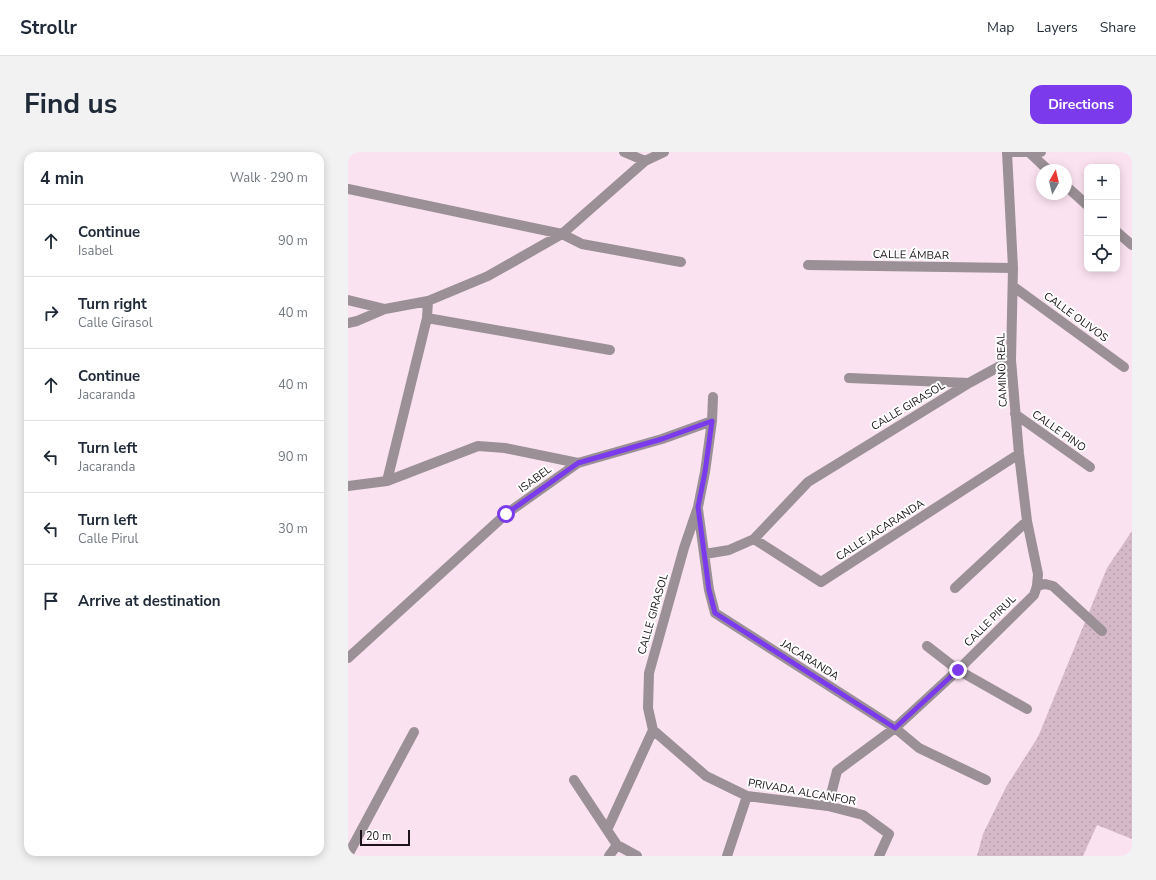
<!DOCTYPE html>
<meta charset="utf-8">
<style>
:root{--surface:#fff;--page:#f2f2f3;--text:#1f2937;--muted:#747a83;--line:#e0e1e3;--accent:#7c3aed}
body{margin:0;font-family:"Nunito Sans",sans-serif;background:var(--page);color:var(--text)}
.controls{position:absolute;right:12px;top:12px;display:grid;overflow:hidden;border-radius:8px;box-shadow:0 2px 10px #0003}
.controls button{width:36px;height:36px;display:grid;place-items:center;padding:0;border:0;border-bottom:1px solid var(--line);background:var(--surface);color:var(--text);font:20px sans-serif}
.compass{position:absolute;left:688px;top:12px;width:36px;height:36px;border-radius:50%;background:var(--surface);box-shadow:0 2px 10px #0003;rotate:8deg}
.scale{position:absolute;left:12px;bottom:10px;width:50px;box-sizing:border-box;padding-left:4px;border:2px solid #1c1418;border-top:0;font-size:11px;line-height:14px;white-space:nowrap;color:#1c1418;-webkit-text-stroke:3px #fff;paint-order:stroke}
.stop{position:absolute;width:12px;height:12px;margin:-9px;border:3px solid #7c3aed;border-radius:50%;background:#fff}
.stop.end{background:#7c3aed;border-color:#fff;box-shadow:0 1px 4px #0008}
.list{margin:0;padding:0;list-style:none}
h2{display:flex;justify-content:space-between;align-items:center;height:52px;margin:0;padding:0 16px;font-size:17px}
h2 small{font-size:13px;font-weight:400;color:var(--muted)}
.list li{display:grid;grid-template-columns:26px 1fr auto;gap:12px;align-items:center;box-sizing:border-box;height:72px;padding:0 16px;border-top:1px solid var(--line)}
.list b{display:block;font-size:15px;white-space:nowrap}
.list p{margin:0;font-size:13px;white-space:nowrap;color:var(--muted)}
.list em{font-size:13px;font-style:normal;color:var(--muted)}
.icon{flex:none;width:22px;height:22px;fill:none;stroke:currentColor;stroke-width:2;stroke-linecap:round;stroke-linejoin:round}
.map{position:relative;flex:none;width:784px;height:704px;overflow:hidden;border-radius:12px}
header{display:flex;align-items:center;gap:24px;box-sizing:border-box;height:56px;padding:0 20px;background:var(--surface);border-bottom:1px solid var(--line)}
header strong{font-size:19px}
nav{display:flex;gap:22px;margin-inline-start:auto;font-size:14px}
.intro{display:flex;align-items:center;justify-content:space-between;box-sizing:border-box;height:96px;padding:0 24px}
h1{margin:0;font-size:28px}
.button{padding:10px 18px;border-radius:12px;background:var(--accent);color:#fff;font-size:14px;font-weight:700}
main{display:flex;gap:24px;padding:0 24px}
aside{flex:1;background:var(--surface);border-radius:12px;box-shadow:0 2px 10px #0003}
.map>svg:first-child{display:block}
.grass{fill:url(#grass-dots)}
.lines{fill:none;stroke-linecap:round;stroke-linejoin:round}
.minor{stroke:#9a9095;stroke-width:10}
.route{stroke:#7c3aed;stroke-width:5}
.labels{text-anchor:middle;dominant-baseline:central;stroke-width:4;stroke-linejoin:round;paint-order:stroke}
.street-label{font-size:11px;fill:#1c1418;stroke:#fff}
</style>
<header>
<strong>Strollr</strong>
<nav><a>Map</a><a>Layers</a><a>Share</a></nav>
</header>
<div class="intro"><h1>Find us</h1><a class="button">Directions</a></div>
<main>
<aside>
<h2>4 min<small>Walk · 290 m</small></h2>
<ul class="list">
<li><svg class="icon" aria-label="ahead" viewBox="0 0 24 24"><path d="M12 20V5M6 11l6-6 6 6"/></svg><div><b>Continue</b><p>Isabel</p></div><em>90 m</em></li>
<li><svg class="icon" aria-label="right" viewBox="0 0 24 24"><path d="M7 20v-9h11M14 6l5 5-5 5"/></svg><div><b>Turn right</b><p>Calle Girasol</p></div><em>40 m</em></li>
<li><svg class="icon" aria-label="ahead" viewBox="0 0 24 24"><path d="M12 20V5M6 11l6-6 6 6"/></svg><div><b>Continue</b><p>Jacaranda</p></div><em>40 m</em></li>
<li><svg class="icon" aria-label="left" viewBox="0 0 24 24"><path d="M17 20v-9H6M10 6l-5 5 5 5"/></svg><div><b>Turn left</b><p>Jacaranda</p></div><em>90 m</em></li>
<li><svg class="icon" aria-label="left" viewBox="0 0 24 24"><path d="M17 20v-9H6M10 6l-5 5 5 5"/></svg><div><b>Turn left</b><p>Calle Pirul</p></div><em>30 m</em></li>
<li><svg class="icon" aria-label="arrive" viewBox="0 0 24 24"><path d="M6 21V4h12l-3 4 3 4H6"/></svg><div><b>Arrive at destination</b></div></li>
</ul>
</aside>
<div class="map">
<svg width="784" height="704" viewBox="0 0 784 704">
<defs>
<pattern id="grass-dots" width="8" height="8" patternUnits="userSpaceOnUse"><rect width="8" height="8" fill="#d6b9c8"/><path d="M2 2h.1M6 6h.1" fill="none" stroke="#b79eab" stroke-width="1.8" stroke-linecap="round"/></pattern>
</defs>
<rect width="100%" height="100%" fill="#fbe2f0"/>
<path class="grass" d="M784,379V687L749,673L735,704H629L635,682L658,635L690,585L759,416Z"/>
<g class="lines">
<path class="minor" d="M276,0L297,9
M663,0H693
M681,0L700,18
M718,34L739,53
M0,37L214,82L234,92L333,110
M769,80L784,93
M460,113L665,116
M666,135L776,215
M0,148L37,157L80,149L140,124L214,82L297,9L316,0
M79,166L262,198
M0,171L9,169L37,157
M501,226L621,231
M667,262L742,315
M39,329L79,166L80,149
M0,334L39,329L130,294L157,296L230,311
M350,357L361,438L367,461L547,576L571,596L638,628
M406,387L473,430L671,302
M357,402L381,398L406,387L460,330L621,231L663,208
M689,434L697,432L705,434L754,479
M607,436L679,369
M579,494L610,518L679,557
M0,506L158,362L230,311L314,287L364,269
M305,578L358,624L399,644L480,654L515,663L541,682L531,704
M226,628L269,693L289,704
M480,654L489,619L547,576L610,518L686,443L689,434L690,422L679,369L671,302L663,208L665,116L659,0
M259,678L305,578L300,556L301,521L336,396L350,355L357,320L364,269L365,245
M0,703L66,580
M261,704L269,693
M379,704L399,644"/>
</g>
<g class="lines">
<path class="route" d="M158,362L230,311L314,287L364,269L357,320L350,355L361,438L367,461L547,576L610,518"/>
</g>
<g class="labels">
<g class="street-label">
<text transform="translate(563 103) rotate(1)">CALLE ÁMBAR</text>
<text transform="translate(728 165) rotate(36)">CALLE OLIVOS</text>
<text transform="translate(654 218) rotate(-92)">CAMINO REAL</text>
<text transform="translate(560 254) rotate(-31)">CALLE GIRASOL</text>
<text transform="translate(711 279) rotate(35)">CALLE PINO</text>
<text transform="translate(187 327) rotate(-36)">ISABEL</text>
<text transform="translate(532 378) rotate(-33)">CALLE JACARANDA</text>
<text transform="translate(305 462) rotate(-74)">CALLE GIRASOL</text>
<text transform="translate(642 469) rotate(-45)">CALLE PIRUL</text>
<text transform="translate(462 508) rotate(32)">JACARANDA</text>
<text transform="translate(454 640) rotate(10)">PRIVADA ALCANFOR</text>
</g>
</g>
</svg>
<div class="controls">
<button>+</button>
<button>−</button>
<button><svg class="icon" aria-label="locate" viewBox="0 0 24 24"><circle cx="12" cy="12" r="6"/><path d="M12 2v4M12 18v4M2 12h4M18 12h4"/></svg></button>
</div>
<svg class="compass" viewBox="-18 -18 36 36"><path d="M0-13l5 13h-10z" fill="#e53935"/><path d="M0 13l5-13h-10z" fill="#747a83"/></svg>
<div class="scale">20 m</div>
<div class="stop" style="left:158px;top:362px"></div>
<div class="stop end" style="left:610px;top:518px"></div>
</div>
</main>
